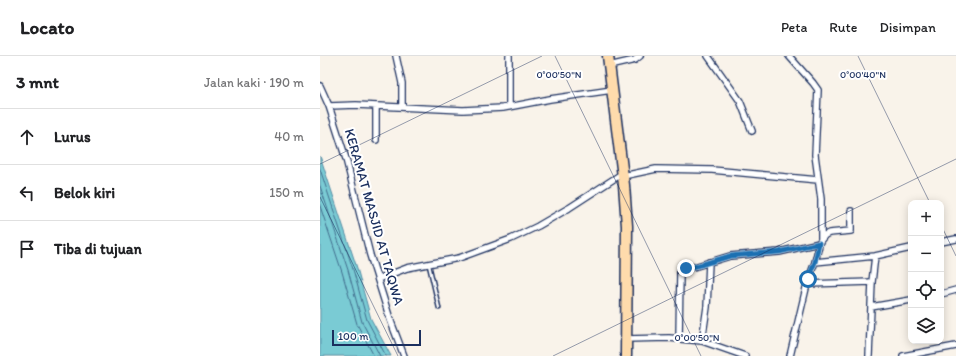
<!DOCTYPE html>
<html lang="id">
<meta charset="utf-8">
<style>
:root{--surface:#fff;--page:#f6f6f6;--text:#202124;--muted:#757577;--line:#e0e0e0}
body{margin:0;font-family:Itim,sans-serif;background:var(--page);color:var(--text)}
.controls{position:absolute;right:12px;bottom:12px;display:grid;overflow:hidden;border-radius:8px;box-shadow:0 2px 10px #0003}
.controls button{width:36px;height:36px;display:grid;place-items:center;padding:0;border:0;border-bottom:1px solid var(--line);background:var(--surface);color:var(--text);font:20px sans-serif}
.scale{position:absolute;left:12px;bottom:10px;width:89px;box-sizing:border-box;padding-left:4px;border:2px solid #1b2f5e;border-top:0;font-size:11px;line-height:14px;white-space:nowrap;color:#1b2f5e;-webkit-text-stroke:3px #fff;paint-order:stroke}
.stop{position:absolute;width:12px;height:12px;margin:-9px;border:3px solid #1f6fb2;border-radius:50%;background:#fff}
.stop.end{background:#1f6fb2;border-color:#fff;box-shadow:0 1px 4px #0008}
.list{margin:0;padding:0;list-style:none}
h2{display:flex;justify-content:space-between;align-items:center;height:52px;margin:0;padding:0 16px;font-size:17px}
h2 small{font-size:13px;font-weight:400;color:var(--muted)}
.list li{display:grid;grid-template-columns:26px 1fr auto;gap:12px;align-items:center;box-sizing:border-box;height:56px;padding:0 16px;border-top:1px solid var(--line)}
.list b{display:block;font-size:15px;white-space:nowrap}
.list em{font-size:13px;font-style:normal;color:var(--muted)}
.icon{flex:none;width:22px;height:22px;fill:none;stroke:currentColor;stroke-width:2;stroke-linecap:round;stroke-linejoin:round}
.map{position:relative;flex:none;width:636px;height:300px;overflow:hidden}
header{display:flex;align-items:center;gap:24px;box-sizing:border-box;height:56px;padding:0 20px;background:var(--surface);border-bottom:1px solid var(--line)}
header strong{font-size:19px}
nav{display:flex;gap:22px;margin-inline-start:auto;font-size:14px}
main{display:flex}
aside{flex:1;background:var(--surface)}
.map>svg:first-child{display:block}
.water{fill:#7acbd4;stroke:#548da5}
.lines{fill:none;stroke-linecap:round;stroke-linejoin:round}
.shore{stroke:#416d8d;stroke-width:1}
.lane-casing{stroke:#1b2f5e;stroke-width:5.5}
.street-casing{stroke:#1b2f5e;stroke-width:8}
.highway-casing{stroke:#1b2f5e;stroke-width:13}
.lane{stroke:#fff;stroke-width:2.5}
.street{stroke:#fff;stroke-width:5.5}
.highway{stroke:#fedbac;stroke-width:10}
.route{stroke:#1f6fb2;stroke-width:5}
.ticks{fill:none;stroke:#1b2f5e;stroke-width:1;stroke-opacity:0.45}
.labels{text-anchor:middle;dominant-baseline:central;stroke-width:4;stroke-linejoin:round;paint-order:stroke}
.street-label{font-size:14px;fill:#1b2f5e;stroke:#fff}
.ticks-label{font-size:10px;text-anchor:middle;fill:#1b2f5e;stroke:#fff;stroke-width:4;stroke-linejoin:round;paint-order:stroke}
</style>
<header>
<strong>Locato</strong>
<nav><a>Peta</a><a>Rute</a><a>Disimpan</a></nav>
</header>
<main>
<aside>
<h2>3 mnt<small>Jalan kaki · 190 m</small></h2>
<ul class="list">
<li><svg class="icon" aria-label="ahead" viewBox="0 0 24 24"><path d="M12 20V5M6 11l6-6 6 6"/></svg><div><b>Lurus</b></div><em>40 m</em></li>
<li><svg class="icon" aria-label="left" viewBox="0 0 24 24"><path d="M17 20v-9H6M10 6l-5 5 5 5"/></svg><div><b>Belok kiri</b></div><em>150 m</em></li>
<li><svg class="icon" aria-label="arrive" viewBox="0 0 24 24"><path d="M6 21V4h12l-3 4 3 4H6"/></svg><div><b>Tiba di tujuan</b></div></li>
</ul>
</aside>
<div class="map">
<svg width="636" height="300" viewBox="0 0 636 300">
<rect width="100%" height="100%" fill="#f9f3ea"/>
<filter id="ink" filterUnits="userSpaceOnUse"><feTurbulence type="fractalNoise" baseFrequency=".025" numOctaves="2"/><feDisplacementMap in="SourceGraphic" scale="8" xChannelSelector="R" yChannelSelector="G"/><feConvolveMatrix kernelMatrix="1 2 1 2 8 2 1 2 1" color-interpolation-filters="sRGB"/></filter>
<g filter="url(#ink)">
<path class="water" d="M0,100L37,212L51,263L71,300H0Z"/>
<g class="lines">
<path class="shore" d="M0,113L33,213L47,264L66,300
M0,130L28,214L42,266L60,300
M0,150L22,216L37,268L54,300"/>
<defs>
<path id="lane" d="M109,209L119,252"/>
<path id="street" d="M76,0L82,27V51
M189,0V51
M388,0L420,45L432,75
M469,0L493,27L498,34L495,99L501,143V183
M289,10L315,4L320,0
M0,30L9,50L26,103L50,199L70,263L84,300
M9,50L36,49L143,54L183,52L230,43L292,34
M56,84V50
M303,120L336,113L392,114L498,124
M621,186L636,183
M495,206L555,200L591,192
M58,223L87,212L139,202L191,183L218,170L249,152L303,117
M487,228L552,226
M621,238L636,234
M551,251L591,244
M305,283L349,282L382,285L425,300
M359,283L360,216L362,213L377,210L410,200L459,196L499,187
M382,285L387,251L389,206
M470,300L487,228L495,206L500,185L505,179L509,177L531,175V155
M549,300L552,226L555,200
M583,300L636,290"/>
<path id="highway" d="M288,0L304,129L307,170L306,300"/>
</defs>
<use href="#lane" class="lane-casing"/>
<use href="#street" class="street-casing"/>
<use href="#highway" class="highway-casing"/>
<use href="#lane" class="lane"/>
<use href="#street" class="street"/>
<use href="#highway" class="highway"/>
</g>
</g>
<g class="lines" filter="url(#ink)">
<path class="route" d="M366,212L377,210L410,200L459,196L499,187L495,206L488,223"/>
</g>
<path class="ticks" d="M235,0L381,300M538,0L610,147M0,108L222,0M0,141L78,300M621,169L636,200M233,300L636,103"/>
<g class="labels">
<g class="street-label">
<text transform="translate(54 161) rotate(74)">KERAMAT MASJID AT TAQWA</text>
</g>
</g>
<g class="ticks-label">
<text x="239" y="22">0°00'50"N</text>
<text x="543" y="22">0°00'40"N</text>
<text x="377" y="285">0°00'50"N</text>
</g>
</svg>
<div class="controls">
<button>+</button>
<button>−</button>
<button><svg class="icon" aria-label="locate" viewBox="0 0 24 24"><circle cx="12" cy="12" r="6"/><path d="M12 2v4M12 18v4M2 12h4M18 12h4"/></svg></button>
<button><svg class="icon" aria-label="layers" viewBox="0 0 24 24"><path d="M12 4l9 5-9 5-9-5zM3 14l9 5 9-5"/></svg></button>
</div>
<div class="scale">100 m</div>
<div class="stop" style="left:488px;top:223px"></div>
<div class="stop end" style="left:366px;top:212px"></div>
</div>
</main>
